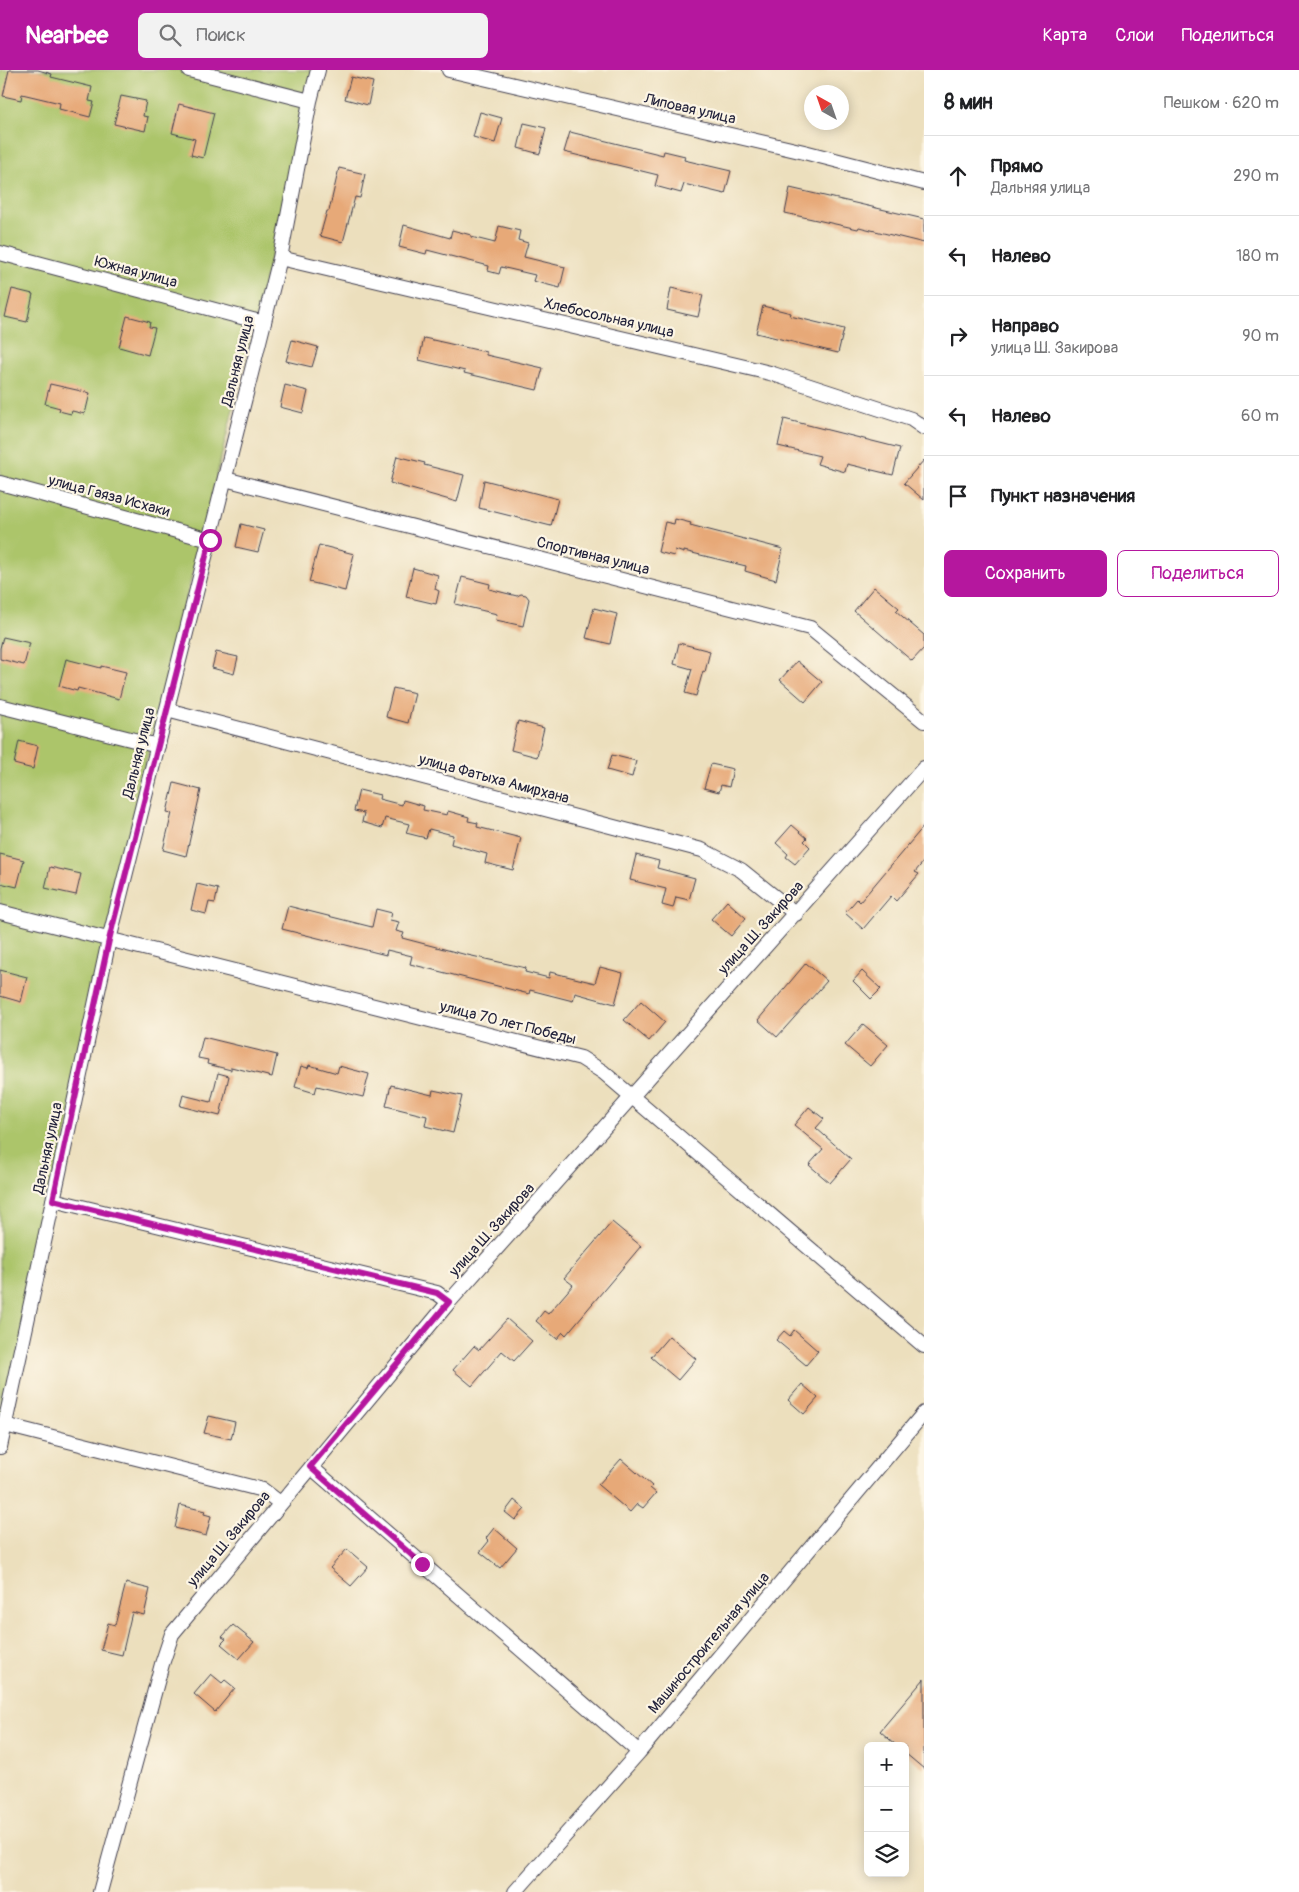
<!DOCTYPE html>
<html lang="ru">
<meta charset="utf-8">
<style>
:root{--surface:#fff;--page:#f2f2f2;--text:#202124;--muted:#757577;--line:#e0e0e0;--accent:#b5179e}
body{margin:0;font-family:Pangolin,sans-serif;background:var(--page);color:var(--text)}
.controls{position:absolute;right:15px;bottom:15px;display:grid;overflow:hidden;border-radius:8px;box-shadow:0 2px 12px #0003}
.controls button{width:45px;height:45px;display:grid;place-items:center;padding:0;border:0;border-bottom:1px solid var(--line);background:var(--surface);color:var(--text);font:25px sans-serif}
.compass{position:absolute;left:804px;top:15px;width:45px;height:45px;border-radius:50%;background:var(--surface);box-shadow:0 2px 12px #0003;rotate:320deg}
.stop{position:absolute;width:15px;height:15px;margin:-11px;border:4px solid #b5179e;border-radius:50%;background:#fff}
.stop.end{background:#b5179e;border-color:#fff;box-shadow:0 1px 5px #0008}
.list{margin:0;padding:0;list-style:none}
h2{display:flex;justify-content:space-between;align-items:center;height:65px;margin:0;padding:0 20px;font-size:21px}
h2 small{font-size:16px;font-weight:400;color:var(--muted)}
.list li{display:grid;grid-template-columns:32px 1fr auto;gap:15px;align-items:center;box-sizing:border-box;height:80px;padding:0 20px;border-top:1px solid var(--line)}
.list b{display:block;font-size:19px;white-space:nowrap}
.list p{margin:0;font-size:16px;white-space:nowrap;color:var(--muted)}
.list em{font-size:16px;font-style:normal;color:var(--muted)}
.actions{display:flex;gap:10px;padding:15px 20px}
.actions a{flex:1;padding:11px 0;border:1px solid var(--accent);border-radius:8px;text-align:center;font-size:18px;color:var(--accent)}
.actions .main{background:var(--accent);color:#fff}
.icon{flex:none;width:28px;height:28px;fill:none;stroke:currentColor;stroke-width:2;stroke-linecap:round;stroke-linejoin:round}
.map{position:relative;flex:none;width:924px;height:1822px;overflow:hidden}
header{display:flex;align-items:center;gap:30px;box-sizing:border-box;height:70px;padding:0 25px;background:var(--accent);color:#fff}
header strong{font-size:24px}
nav{display:flex;gap:28px;margin-inline-start:auto;font-size:18px}
.search{width:350px;height:45px;background:var(--page);display:flex;align-items:center;gap:12px;box-sizing:border-box;padding:0 18px;border-radius:8px;color:var(--muted);font-size:19px}
main{display:flex}
aside{flex:1;background:var(--surface)}
.map>svg:first-child{display:block}
.green{fill:#acc56b;stroke:#677453}
.building{fill:#e7a978}
.lines{fill:none;stroke-linecap:round;stroke-linejoin:round}
.minor-casing{stroke:#403e4e;stroke-width:16}
.minor{stroke:#fff;stroke-width:14}
.route{stroke:#b5179e;stroke-width:6}
.labels{text-anchor:middle;dominant-baseline:central;stroke-width:4.5;stroke-linejoin:round;paint-order:stroke}
.street-label{font-size:15px;fill:#22223b;stroke:#fcf5e5}
</style>
<header>
<strong>Nearbee</strong>
<div class="search"><svg class="icon" aria-label="search" viewBox="0 0 24 24"><circle cx="10" cy="10" r="6"/><path d="M15 15l6 6"/></svg>Поиск</div>
<nav><a>Карта</a><a>Слои</a><a>Поделиться</a></nav>
</header>
<main>
<div class="map">
<svg width="924" height="1822" viewBox="0 0 924 1822">
<rect width="100%" height="100%" fill="#fcf5e5"/>
<filter id="ink" filterUnits="userSpaceOnUse"><feTurbulence type="fractalNoise" baseFrequency=".02" numOctaves="2"/><feDisplacementMap in="SourceGraphic" scale="10" xChannelSelector="R" yChannelSelector="G"/><feConvolveMatrix kernelMatrix="1 2 1 2 8 2 1 2 1" color-interpolation-filters="sRGB"/></filter>
<filter id="wash" filterUnits="userSpaceOnUse"><feTurbulence type="fractalNoise" baseFrequency=".0096" numOctaves="4" result="noise"/><feDisplacementMap in="SourceGraphic" scale="20" xChannelSelector="R" yChannelSelector="G"/><feGaussianBlur stdDeviation="1.12" result="paint"/><feColorMatrix in="noise" values="0 0 0 0 0 0 0 0 0 0 0 0 0 0 0 0 0 1.4 0 .05"/><feComposite in="paint" operator="in"/></filter>
<g filter="url(#wash)">
<rect width="100%" height="100%" fill="#ecdfbd"/>
<path class="green" d="M0,0H317L142,707L0,1375Z"/>
<g id="blocks">
<path class="building" d="M9,0H38L52,4L51,7L92,17L89,31L94,32L90,47L59,39L60,33L22,24L21,30L3,26Z
M351,7L373,12L368,35L345,29Z
M121,26L146,31L143,46L148,47L145,61L114,54Z
M179,34L214,43L203,88L191,85L195,69L172,63Z
M480,42L502,48L495,73L473,67Z
M524,53L546,58L540,84L518,78Z
M570,62L663,85L664,81L685,86L684,90L731,101L725,124L684,114L681,123L655,116L658,105L564,82Z
M339,98L365,104L360,128L355,127L343,172L320,166L327,141H329Z
M790,118L924,149V173L859,157L858,159L785,143Z
M404,155L450,168L452,160L471,165V167L495,173L499,156L520,161L518,170L528,173L524,187L565,197L560,218L533,211L535,205L501,197L499,204L488,201L489,196L427,180L426,184L399,177Z
M671,218L703,225L698,247L667,240Z
M12,219L33,224L27,252L5,247Z
M763,236L791,243L790,246L844,259L838,283L756,263Z
M127,246L150,252L149,257L155,258L148,285L119,277Z
M424,268L486,282V285L543,298L537,320L464,303L465,301L419,290Z
M292,270L318,277L312,297L286,291Z
M50,314L90,323L85,344L72,341L71,344L59,341L60,338L45,334Z
M285,315L308,321L303,343L280,337Z
M784,349L900,378L893,405L847,394L845,402L817,394L820,386L778,376Z
M397,386L425,393L424,395L464,405L457,432L390,413Z
M924,390V430L904,413Z
M484,410L558,429L551,456L479,438Z
M675,449L691,453L690,455L783,479L776,510L745,501L746,496L684,481V483L675,480L674,486L658,482L665,452L674,454Z
M241,454L264,460L258,482L236,477Z
M319,475L354,484L345,521L309,512Z
M413,498L438,505L435,519L439,521L436,534L406,527Z
M462,507L490,514L489,519L517,526L521,524L526,525L529,529L523,556L496,550L497,544L455,534Z
M874,517L899,538L896,541L924,565V578L912,591L854,541Z
M594,538L617,544L610,574L586,568Z
M3,567L30,573L24,595L0,589V578Z
M679,573L710,581L705,602L703,601L696,626L685,623L692,599L674,594Z
M216,582L238,587L234,604L212,598Z
M66,589L101,598V596L126,602L119,629L78,618L77,621L59,616Z
M797,591L822,612L805,632L780,610Z
M393,618L415,623L408,653L386,647Z
M518,651L544,658L537,687L511,680Z
M19,671L38,676L33,699L14,694Z
M612,685L636,691L632,707L607,700Z
M711,694L733,699L729,717L721,715L719,722L704,718Z
M174,713L201,720L186,786L163,780L172,743L167,742Z
M359,720L380,725L379,729L402,735L403,730L424,736L423,740L447,745L448,741L469,747L468,751L478,753L477,757L521,768L513,800L485,793L487,784L451,774L453,765L429,759L426,768L406,763L409,754L385,748L382,758L362,752L364,743L354,741Z
M792,755L807,768L804,771L810,777L795,794L786,787L788,784L776,773Z
M924,756V791L915,802L919,804L896,831L891,826L863,859L845,843L857,829L860,832Z
M0,784L24,790L17,817L0,813Z
M636,785L659,791L657,798L695,808L689,830L676,827L673,838L662,835L666,819L630,810Z
M50,797L81,804L76,825L45,818Z
M197,814L218,819L215,833L209,832L206,844L191,840Z
M727,831L746,848L731,866L711,849Z
M288,836L372,857L376,839L392,843L390,850L399,852L396,861L404,863L402,868L463,884L526,898L525,902L549,908L550,902L595,913L600,897L623,903L615,934L575,923L573,931L530,920L529,924L410,894L412,886L387,880L386,885L282,859Z
M806,893L827,911L777,967L758,950Z
M0,900L27,907L21,932L0,926Z
M862,901L881,919L871,929L853,911Z
M641,931L665,952L649,971L624,950Z
M863,954L888,975L870,996L845,975Z
M203,967L277,985L272,1007L231,997V1000L207,994L208,990L198,988Z
M309,995L337,1003L339,996L369,1004L363,1027L317,1016L315,1023L295,1017L301,996L308,998Z
M218,1003L229,1006L220,1046L180,1036L183,1025L211,1032Z
M391,1015L432,1025L433,1020L462,1026L453,1063L425,1056L427,1046L386,1036Z
M809,1037L824,1049L816,1058L851,1089L830,1113L809,1095L823,1079L794,1055Z
M612,1152L641,1176L566,1265L563,1262L557,1269L536,1251L544,1241L548,1244L573,1215L564,1208Z
M507,1249L532,1271L514,1291L502,1281L472,1316L453,1300L474,1276L479,1280Z
M794,1260L818,1281L806,1295L776,1270L784,1261L790,1266Z
M669,1266L696,1289L678,1310L651,1287Z
M802,1314L818,1328L804,1344L788,1330Z
M209,1346L235,1352L231,1369L204,1363Z
M621,1389L652,1416L650,1418L656,1423L643,1438L637,1434L630,1442L598,1415Z
M514,1430L525,1439L515,1450L505,1442Z
M180,1435L205,1441L204,1444L211,1446L206,1466L175,1458Z
M494,1458L517,1478L500,1498L480,1482L489,1471L486,1468Z
M347,1479L368,1497L351,1516L330,1498Z
M126,1513L150,1519L144,1545L132,1542L122,1585L101,1580L108,1553L115,1555Z
M233,1555L254,1572L239,1589L221,1574L226,1569L222,1567Z
M211,1604L222,1613L225,1610L235,1618L215,1642L194,1624Z
M924,1609V1699L905,1683V1676H897L880,1661Z"/>
</g>
</g>
<g filter="url(#ink)">
<use href="#blocks" fill-opacity="0" stroke="#403e4e" stroke-width="1"/>
<g class="lines">
<defs>
<path id="minor" d="M189,0L310,31
M449,0L804,82L924,113
M0,183L264,253
M280,188L770,303L911,349L924,358
M225,409L810,558L924,651
M0,413L210,470
M0,636L158,676
M167,640L702,780L741,800L796,844
M0,842L581,988L603,1002L924,1276
M53,1130L437,1223L449,1232
M5,1355L263,1420L280,1433
M0,1377L109,870L280,188L310,31L318,0
M311,1397L639,1682
M100,1822L162,1594L172,1564L449,1232L924,698
M515,1822L639,1682L924,1343"/>
</defs>
<use href="#minor" class="minor-casing"/>
<use href="#minor" class="minor"/>
</g>
</g>
<g class="lines" filter="url(#ink)">
<path class="route" d="M210,470L109,870L53,1130L437,1223L449,1232L310,1397L422,1494"/>
</g>
<g class="labels">
<g class="street-label">
<text transform="translate(690 39) rotate(13)">Липовая улица</text>
<text transform="translate(136 202) rotate(15)">Южная улица</text>
<text transform="translate(609 248) rotate(13)">Хлебосольная улица</text>
<text transform="translate(238 291) rotate(-76)">Дальняя улица</text>
<text transform="translate(109 426) rotate(15)">улица Гаяза Исхаки</text>
<text transform="translate(593 486) rotate(14)">Спортивная улица</text>
<text transform="translate(139 683) rotate(-76)">Дальняя улица</text>
<text transform="translate(494 709) rotate(15)">улица Фатыха Амирхана</text>
<text transform="translate(761 858) rotate(-48)">улица Ш. Закирова</text>
<text transform="translate(508 953) rotate(14)">улица 70 лет Победы</text>
<text transform="translate(48 1078) rotate(-78)">Дальняя улица</text>
<text transform="translate(492 1160) rotate(-48)">улица Ш. Закирова</text>
<text transform="translate(229 1469) rotate(-50)">улица Ш. Закирова</text>
<text transform="translate(709 1573) rotate(-50)">Машиностроительная улица</text>
</g>
</g>
</svg>
<div class="controls">
<button>+</button>
<button>−</button>
<button><svg class="icon" aria-label="layers" viewBox="0 0 24 24"><path d="M12 4l9 5-9 5-9-5zM3 14l9 5 9-5"/></svg></button>
</div>
<svg class="compass" viewBox="-18 -18 36 36"><path d="M0-13l5 13h-10z" fill="#e53935"/><path d="M0 13l5-13h-10z" fill="#757577"/></svg>
<div class="stop" style="left:210px;top:470px"></div>
<div class="stop end" style="left:422px;top:1494px"></div>
</div>
<aside>
<h2>8 мин<small>Пешком · 620 m</small></h2>
<ul class="list">
<li><svg class="icon" aria-label="ahead" viewBox="0 0 24 24"><path d="M12 20V5M6 11l6-6 6 6"/></svg><div><b>Прямо</b><p>Дальняя улица</p></div><em>290 m</em></li>
<li><svg class="icon" aria-label="left" viewBox="0 0 24 24"><path d="M17 20v-9H6M10 6l-5 5 5 5"/></svg><div><b>Налево</b></div><em>180 m</em></li>
<li><svg class="icon" aria-label="right" viewBox="0 0 24 24"><path d="M7 20v-9h11M14 6l5 5-5 5"/></svg><div><b>Направо</b><p>улица Ш. Закирова</p></div><em>90 m</em></li>
<li><svg class="icon" aria-label="left" viewBox="0 0 24 24"><path d="M17 20v-9H6M10 6l-5 5 5 5"/></svg><div><b>Налево</b></div><em>60 m</em></li>
<li><svg class="icon" aria-label="arrive" viewBox="0 0 24 24"><path d="M6 21V4h12l-3 4 3 4H6"/></svg><div><b>Пункт назначения</b></div></li>
</ul>
<div class="actions"><a class="main">Сохранить</a><a>Поделиться</a></div>
</aside>
</main>
